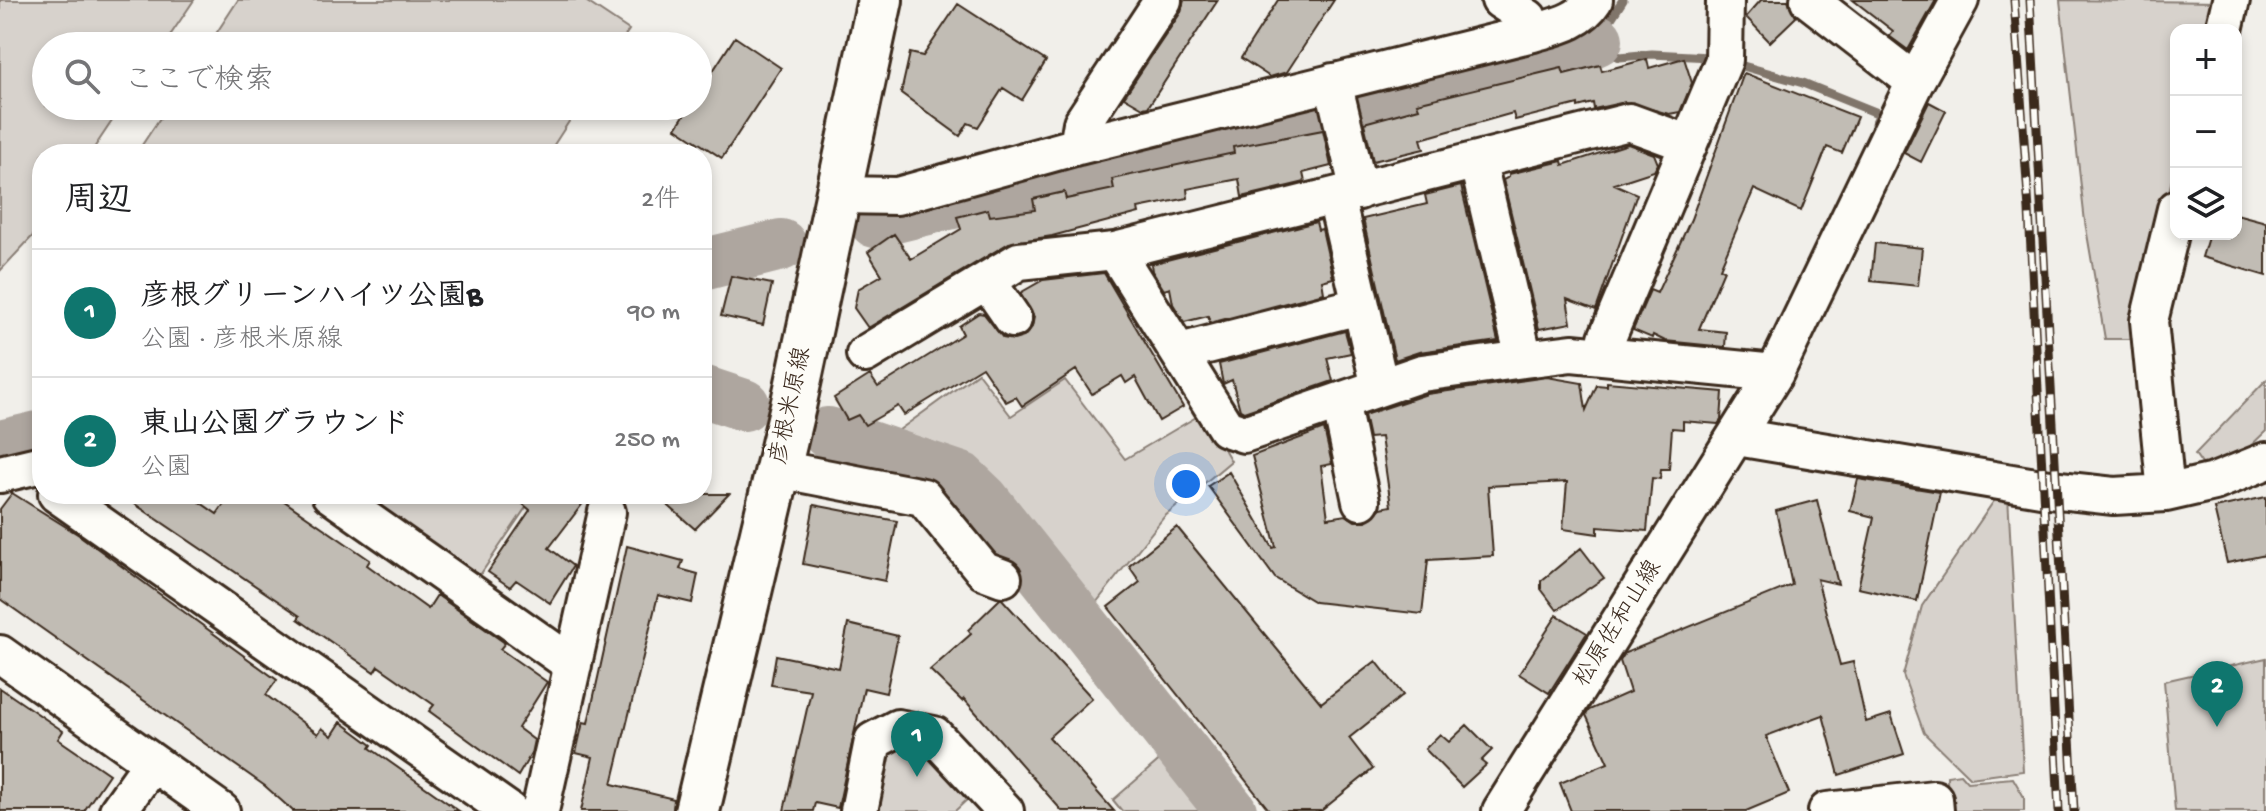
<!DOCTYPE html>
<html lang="ja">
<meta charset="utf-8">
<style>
:root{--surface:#fff;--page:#f6f6f6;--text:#202124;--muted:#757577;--line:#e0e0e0;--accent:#0f766e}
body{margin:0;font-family:"Gochi Hand","Klee One",sans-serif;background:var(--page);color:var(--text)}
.controls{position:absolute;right:24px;top:24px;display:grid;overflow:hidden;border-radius:16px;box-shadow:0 4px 12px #0003}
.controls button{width:72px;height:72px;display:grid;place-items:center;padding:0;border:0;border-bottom:2px solid var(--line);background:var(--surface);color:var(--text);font:40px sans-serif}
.you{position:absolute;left:1186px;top:484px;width:28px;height:28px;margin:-20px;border:6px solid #fff;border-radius:50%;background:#1a73e8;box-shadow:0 0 0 12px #1a73e833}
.badge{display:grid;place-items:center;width:52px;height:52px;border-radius:50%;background:var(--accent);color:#fff;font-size:26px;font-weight:700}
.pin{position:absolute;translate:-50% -66px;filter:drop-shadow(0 2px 4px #0008)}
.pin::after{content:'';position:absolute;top:42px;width:28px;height:24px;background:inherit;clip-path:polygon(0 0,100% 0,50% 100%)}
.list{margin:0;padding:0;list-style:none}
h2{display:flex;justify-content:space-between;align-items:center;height:104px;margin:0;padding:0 32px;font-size:34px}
h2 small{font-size:26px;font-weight:400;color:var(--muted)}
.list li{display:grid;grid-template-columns:52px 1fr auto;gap:24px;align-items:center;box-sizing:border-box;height:128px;padding:0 32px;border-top:2px solid var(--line)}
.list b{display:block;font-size:30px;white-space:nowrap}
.list p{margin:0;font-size:26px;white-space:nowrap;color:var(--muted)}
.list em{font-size:26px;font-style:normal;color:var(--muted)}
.icon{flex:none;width:44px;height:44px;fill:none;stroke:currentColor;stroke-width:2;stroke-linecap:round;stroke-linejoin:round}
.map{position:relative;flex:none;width:2266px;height:811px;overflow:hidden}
.search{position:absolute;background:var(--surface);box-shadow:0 4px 12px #0003;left:32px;top:32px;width:680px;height:88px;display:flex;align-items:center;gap:20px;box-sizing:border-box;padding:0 28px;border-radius:44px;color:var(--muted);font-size:30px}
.panel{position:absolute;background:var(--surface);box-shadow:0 4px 12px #0003;left:32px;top:144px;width:680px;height:360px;border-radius:32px}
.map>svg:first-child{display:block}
.green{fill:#d7d2cc;stroke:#897e75;stroke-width:2}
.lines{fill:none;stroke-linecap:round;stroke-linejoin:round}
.stream{stroke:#80746b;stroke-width:9}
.river{stroke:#aea69f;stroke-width:52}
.building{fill:#c1bcb4;stroke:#3b2a1e;stroke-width:2}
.minor-casing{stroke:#3b2a1e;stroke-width:42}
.major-casing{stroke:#3b2a1e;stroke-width:50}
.minor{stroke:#fdfcf7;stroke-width:36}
.major{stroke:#fdfcf7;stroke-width:44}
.rail-casing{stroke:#3b2a1e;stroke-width:9}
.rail{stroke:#fdfcf7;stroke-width:6;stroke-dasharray:18;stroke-linecap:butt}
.labels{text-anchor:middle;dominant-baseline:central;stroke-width:7;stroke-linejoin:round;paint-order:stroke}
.street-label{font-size:24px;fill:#3b2a1e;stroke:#fdfcf7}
</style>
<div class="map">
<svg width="2266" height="811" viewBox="0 0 2266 811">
<rect width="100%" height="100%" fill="#f1efea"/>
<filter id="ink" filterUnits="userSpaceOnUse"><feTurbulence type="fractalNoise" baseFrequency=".0125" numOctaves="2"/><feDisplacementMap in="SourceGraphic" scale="16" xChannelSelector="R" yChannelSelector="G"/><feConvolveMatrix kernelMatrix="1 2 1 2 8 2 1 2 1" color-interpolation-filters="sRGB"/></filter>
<g filter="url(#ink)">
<path class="green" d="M0,0H194L163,46H46V106H122L90,154H42V226L0,271Z
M238,0H584L629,30L618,46H208Z
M2060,0L2220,2L2212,30H2176V163L2133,339H2105L2085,222Z
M168,106H579L548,154H136Z
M978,373L1011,416L1065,380L1125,459L1203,413L1231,461L1164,517L1088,613L981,479L961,467L881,443Z
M2266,380V431L2240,456L2205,468L2195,454Z
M360,494H535L478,578Z
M1998,495L2008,496L2023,771L1970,778L1924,733L1903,675L1922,606Z
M2266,658V811H2175L2164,681Z
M906,745L929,750L970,797L955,811H874L885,757Z
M1163,757L1207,811H1122L1113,800Z
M1960,774L1967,782L2013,778L2024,797V811H1948L1947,776Z"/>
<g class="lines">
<path class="stream" d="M1623,0L1597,40L1606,51L1620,57L1652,54L1710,57
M1736,64L1803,83L1880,114L1875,124"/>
<path class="river" d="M875,222L1570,52L1597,40
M702,265L781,245
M702,391L744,405
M828,433L961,478L983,499L1231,811
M0,446L42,436"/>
</g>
<path class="building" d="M1184,0H1218L1148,107L1143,108L1124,97L1181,12Z
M1278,0H1334L1287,72L1270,77L1241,58Z
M1761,0H1788L1796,17L1770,42L1746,17Z
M1853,0H1936L1908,50L1889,36L1893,31Z
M958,4L1046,61L1022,100L1003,88L978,127L968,123L960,136L901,93L910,53L923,56Z
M735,37L781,68L722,158L676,128L690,106H698V94Z
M1684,58L1692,83L1680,112L1669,114L1625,102L1594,109L1593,103L1578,107V104L1515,120L1513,113L1421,139L1424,149L1373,161L1364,123L1419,108L1417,103L1562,68L1564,74L1600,65L1602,71L1647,59L1649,68Z
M1744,73L1857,117L1842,153L1827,147L1801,211L1754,189L1720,268L1724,270L1699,329L1726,332L1725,347L1665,341L1653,335L1652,338L1633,330L1650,290L1657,293L1691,219Z
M1929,102L1946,111L1921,162L1904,153Z
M1323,130L1331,166L1303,173L1305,182L1242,197L1239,179L1187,189L1188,198L1138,208L1139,213L1052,236L1009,243L868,328L854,308L858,289L882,275L868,252L894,234L911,259L961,229L957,217L988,209L990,216L1035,210L1033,199L1064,192L1066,199L1114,189L1112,179L1234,153L1233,147Z
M1628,144L1654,154L1658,164L1654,171L1614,184L1637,194L1596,310L1567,299L1571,323L1539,329L1503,180L1509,177V174L1562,161L1563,165Z
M1461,186L1498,341L1419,352L1395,360L1363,219L1427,204L1425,195Z
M2236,214L2266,222V276L2202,257L2209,234H2236Z
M1316,222L1318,230L1322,229L1333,278L1322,281L1324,293L1210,323L1208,316L1184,322L1173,304L1170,288L1164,290L1152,271L1151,264Z
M1875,243L1922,248L1918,286L1871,281Z
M1104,273L1183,407L1159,421L1135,377L1126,383L1122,376L1092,394L1076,370L1022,406L1016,397L1006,402L982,367L904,415L898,406L865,425L858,415L847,420L834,398L870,375L878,387L963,334L959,326L979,313L984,314L1003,338L1014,340L1024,337L1032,327L1034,317L1020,293L1043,280Z
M731,276L772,284L763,325L721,316Z
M1345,331L1351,353L1327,358L1333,381L1244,412L1240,410L1232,380L1223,384L1219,364Z
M1547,377L1582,383L1586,410L1597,385L1607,386V382L1723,392L1721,420L1718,424L1683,421V429L1672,428L1669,469H1661L1660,479L1652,478L1647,531L1598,527V534L1563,529L1567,482L1488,486L1493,556L1428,560L1422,614L1315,602L1275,578L1208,486L1229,472L1273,548L1276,547L1252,456L1324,429L1332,464L1321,466L1328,518L1346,515L1355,521H1366L1381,508L1391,506L1381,437L1369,438L1364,415L1427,394Z
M1858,479L1940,492L1917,601L1858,588L1874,517L1850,511Z
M12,493L79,535L277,680L266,695L318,734L322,728L332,736L341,722L372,745L370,748L459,811H293L265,786L0,599V509Z
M120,494H188L217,514L231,494H274L370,560L367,565L428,609L437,595L458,610L505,643L500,649L547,682L518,728L534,740L531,754L518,776L429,711L434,705L378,666L374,672L298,619L300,616Z
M511,494H590L549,548L573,566L550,603L516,580L510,587L488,572L530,510Z
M655,494H729L695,529Z
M2266,497V555L2227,563L2214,508Z
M1817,500L1838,584L1817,579L1840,665L1853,662L1866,722L1891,714L1904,754L1839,775L1823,715L1766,736L1789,793L1746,811H1571L1560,783L1608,763L1586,715L1589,710L1630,692L1620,661L1625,653L1792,585L1776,511Z
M814,505L897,521L885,581L803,564Z
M1177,527L1321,703L1376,661L1403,695L1349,738L1373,769L1321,811H1270L1108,607L1140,582L1129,566Z
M627,546L683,561L680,569L698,574L692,603L658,595L612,784L674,799L673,811H581L593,757L576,753L583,722L588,723Z
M1581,548L1604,578L1557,610L1541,589V581Z
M1001,598L1092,698L1049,737L1114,811H1062L964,699L962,701L930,670L971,634L968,630Z
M1557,615L1587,633L1549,693L1519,674Z
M848,624L898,636L886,693L864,688L838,808L815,803L813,811H784L811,691L771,685L776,655L839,668Z
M0,688L63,731L58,739L109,774L84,811H0Z
M1467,725L1492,750L1481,761L1486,765L1462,787L1425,749L1440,734L1449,742Z"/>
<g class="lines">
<defs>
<path id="minor" d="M1500,0L1528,18L1533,33
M1809,0L1915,82
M2224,30L2231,0
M1333,82L1359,191
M1078,146L1082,123L1163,0
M1478,163L1524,359
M837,195L897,196L1078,146L1533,33C1557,26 1580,22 1594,0
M1336,198L1380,387
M1115,251L1226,428L1244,434L1422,373L1524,359L1572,353L1775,373
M987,281L1013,319
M1180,352L1359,306
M865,354L1019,261L1115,251L1629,122L1689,144
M1604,356L1607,338L1724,60L1725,0
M1340,401L1361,501
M1737,437L2041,488L2114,496L2166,493L2214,482L2266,461
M778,469L923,497L984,571L1003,578
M0,474L42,464
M2166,493L2149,321L2176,209
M57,494L509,811
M330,494L573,665
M0,654L221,811
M118,811L152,763
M540,811L607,512
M859,811L873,741L898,728L934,735L1005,811
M1501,811L1775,373L1915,82L1960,0
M1827,811L1934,799L1935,811"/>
<path id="major" d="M697,811L794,402L880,0"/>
</defs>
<use href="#minor" class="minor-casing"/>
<use href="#major" class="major-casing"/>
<use href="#minor" class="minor"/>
<use href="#major" class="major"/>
<defs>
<path id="rail" d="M2014,0L2029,210L2059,811
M2030,0L2074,811"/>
</defs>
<use href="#rail" class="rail-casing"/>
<use href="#rail" class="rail"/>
</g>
</g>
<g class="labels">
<g class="street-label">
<text transform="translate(792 406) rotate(-78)">彦根米原線</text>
<text transform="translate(1619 624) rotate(-58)">松原佐和山線</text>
</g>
</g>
</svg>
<div class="controls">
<button>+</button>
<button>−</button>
<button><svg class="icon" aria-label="layers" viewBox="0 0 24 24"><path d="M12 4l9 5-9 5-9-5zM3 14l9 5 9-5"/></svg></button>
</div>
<div class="you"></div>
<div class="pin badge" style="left:917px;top:777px">1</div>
<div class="pin badge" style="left:2217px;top:727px">2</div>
<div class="search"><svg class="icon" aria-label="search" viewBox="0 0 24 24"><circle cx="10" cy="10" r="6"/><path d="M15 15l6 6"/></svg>ここで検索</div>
<section class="panel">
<h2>周辺<small>2件</small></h2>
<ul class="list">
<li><span class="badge">1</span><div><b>彦根グリーンハイツ公園B</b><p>公園 · 彦根米原線</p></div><em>90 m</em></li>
<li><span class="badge">2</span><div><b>東山公園グラウンド</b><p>公園</p></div><em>250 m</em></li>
</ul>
</section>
</div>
